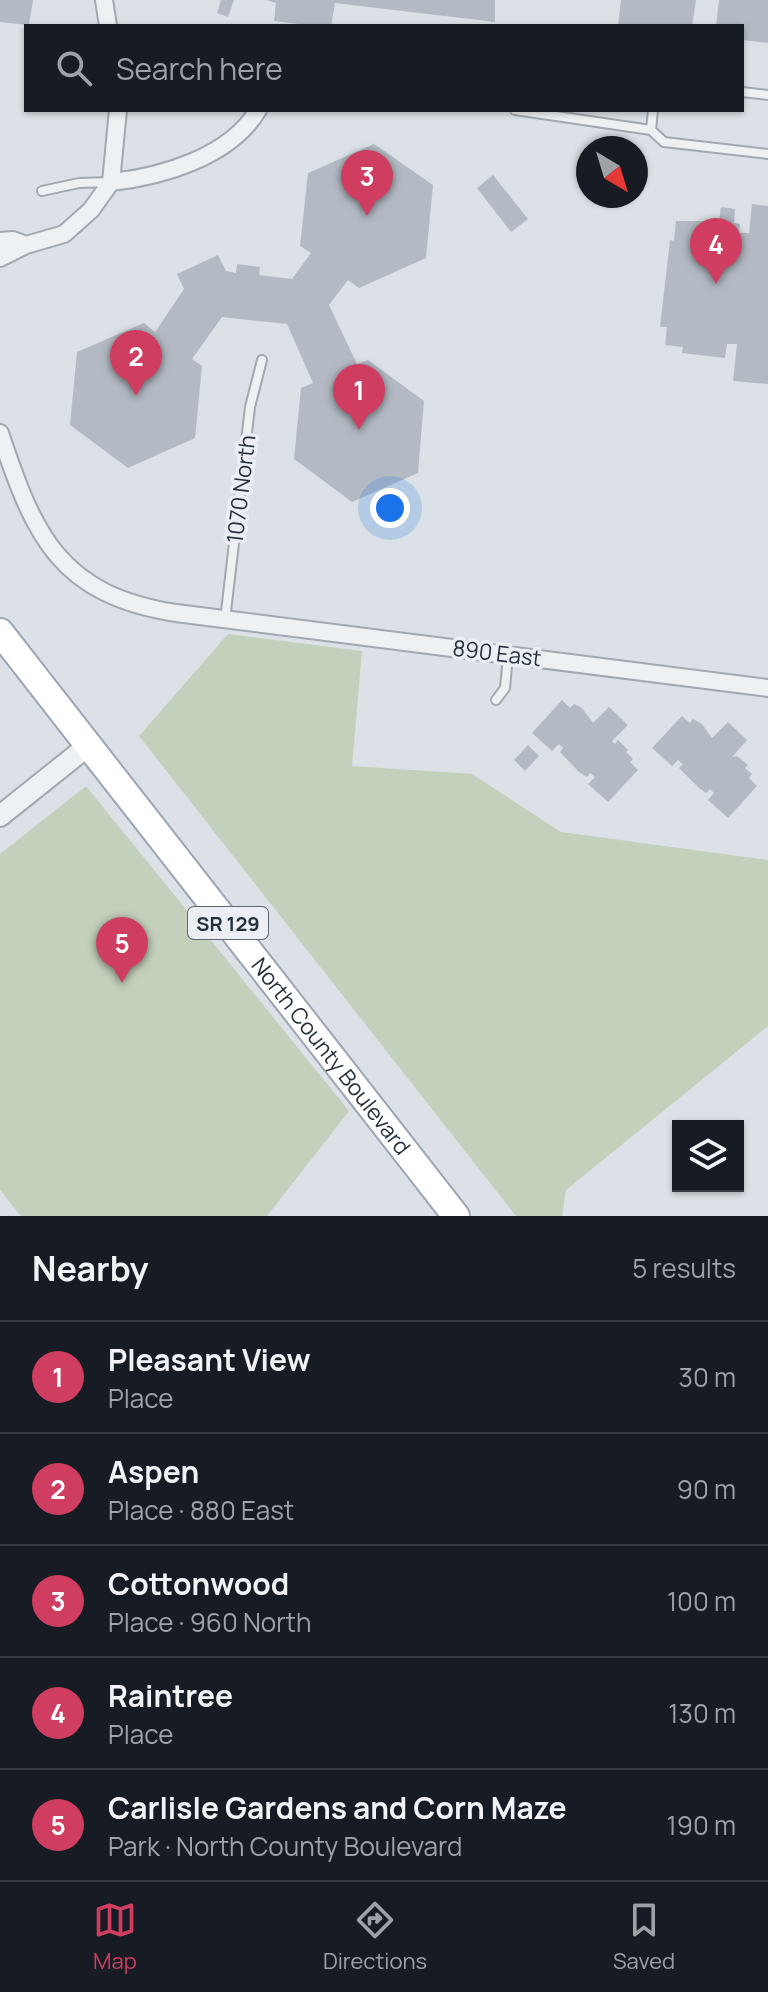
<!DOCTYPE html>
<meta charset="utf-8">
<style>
:root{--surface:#171b24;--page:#242831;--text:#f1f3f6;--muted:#9ea1a6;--line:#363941;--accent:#cf3d60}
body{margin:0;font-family:Manrope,sans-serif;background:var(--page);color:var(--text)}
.controls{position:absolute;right:24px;bottom:24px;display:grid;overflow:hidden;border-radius:0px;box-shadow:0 2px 6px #0004}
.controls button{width:72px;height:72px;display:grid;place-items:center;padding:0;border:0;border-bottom:2px solid var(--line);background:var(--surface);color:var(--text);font:40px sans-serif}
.compass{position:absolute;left:576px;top:136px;width:72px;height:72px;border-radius:50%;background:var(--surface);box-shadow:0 2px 6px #0004;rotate:142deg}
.you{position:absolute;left:390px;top:508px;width:28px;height:28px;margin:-20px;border:6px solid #fff;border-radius:50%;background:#1a73e8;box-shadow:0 0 0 12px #1a73e833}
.badge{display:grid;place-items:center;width:52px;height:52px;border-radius:50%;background:var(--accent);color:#fff;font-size:26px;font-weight:700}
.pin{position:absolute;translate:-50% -66px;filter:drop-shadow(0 2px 4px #0008)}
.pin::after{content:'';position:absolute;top:42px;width:28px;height:24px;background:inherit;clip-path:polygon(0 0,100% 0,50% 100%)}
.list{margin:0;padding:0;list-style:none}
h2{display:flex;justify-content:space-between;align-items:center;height:104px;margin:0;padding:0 32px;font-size:34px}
h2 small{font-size:26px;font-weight:400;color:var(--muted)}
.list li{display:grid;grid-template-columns:52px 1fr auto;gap:24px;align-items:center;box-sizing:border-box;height:112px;padding:0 32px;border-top:2px solid var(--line)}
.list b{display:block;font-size:30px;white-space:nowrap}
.list p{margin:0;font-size:26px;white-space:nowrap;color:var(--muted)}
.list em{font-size:26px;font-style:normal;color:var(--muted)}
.icon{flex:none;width:44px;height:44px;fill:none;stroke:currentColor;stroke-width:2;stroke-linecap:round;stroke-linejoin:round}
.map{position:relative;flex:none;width:768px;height:1216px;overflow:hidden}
.search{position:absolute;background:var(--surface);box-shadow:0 2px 6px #0004;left:24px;right:24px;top:24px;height:88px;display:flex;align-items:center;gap:20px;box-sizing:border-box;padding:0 28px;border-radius:0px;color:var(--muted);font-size:30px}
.sheet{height:664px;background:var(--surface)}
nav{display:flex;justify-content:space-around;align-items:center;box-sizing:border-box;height:112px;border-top:2px solid var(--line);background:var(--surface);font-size:22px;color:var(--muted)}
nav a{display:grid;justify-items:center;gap:4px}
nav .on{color:var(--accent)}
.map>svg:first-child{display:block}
.green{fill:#c3d0bc}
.building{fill:#b3bac3}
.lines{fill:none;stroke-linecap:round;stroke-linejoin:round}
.service-casing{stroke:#a1a8b0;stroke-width:12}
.minor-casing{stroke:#a1a8b0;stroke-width:20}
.tertiary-casing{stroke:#a1a8b0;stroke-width:24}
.primary-casing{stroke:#9ba6b2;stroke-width:30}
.service{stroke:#eef1f4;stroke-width:8}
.minor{stroke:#eef1f4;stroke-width:16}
.tertiary{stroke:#eef1f4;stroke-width:20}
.primary{stroke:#fff;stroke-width:26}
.labels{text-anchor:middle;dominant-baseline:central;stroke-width:7;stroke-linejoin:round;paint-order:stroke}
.shield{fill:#ebeff4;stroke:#606973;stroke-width:2}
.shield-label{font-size:20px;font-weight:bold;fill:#25303c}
.street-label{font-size:22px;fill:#25303c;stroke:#ebeff4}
</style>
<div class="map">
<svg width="768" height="1216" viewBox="0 0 768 1216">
<rect width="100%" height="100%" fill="#dbe1e6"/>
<path class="green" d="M228,634L362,651L352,766L472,774L561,832L768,860V1026L566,1190L562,1216H516L139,736Z
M86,786L349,1111L267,1216H21L0,1190V854Z"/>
<path class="building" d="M0,0H33L29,25L0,22Z
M221,0H234L228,17L217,13Z
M266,0H495V22L335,3L331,26H316L274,21L276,3Z
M621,0H696L692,26H618Z
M719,0H768V43L742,40V26H716Z
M374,144L433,185L426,258L359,288L348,280L329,305L357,364L368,360L424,401L418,473L352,502L294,459L301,388L313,383L287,324L222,317L192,359L202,366L195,438L128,468L70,425L77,352L144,323L155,332L184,289L177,274L218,255L226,271L236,273L237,264L260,267L259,275L292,279L311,253L300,246L308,173Z
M493,175L528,219L511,232L477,188Z
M752,204L768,206V384L733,381L737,344H727L725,358L682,353L683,347L665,345L667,327H660L670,240L674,241L676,221H719L721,207L735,209L734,223L740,224L739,233H749Z
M562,700L570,708L574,704L582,708L593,723L609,707L628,725L612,741L615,744L618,740L628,750L626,752L633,759L630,762L638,770L608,802L588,784L595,777L590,773L587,777L578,771L560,752L563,748L559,744L552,751L532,733Z
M682,716L690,723L693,719L702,724L712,738L728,722L747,740L732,757L737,756L748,765L745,768L752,774L749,778L757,786L728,818L708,800L714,793L710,789L706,793L698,787L679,768L683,764L678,760L672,766L652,748Z
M528,745L539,756L525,771L514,760Z"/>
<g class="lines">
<defs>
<path id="service" d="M742,92L768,95
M515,110L651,130L664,142L768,154
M651,130L653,110
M42,191L79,183L110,182
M225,620L250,407L262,360
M496,700L505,688L508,656"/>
<path id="minor" d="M104,0L108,26
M111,182C161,177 230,157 258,110
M0,241L13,240L26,245
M0,258L26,245L64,234L91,210L111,182L118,110
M0,433C34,535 59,595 176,613L768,688"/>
<path id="tertiary" d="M0,816L89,745"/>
<g id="primary">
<path id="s1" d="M0,632L456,1216"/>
</g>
</defs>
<use href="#service" class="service-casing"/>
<use href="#minor" class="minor-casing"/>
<use href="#tertiary" class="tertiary-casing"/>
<use href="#primary" class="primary-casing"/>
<use href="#service" class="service"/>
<use href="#minor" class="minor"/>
<use href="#tertiary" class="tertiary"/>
<use href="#primary" class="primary"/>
</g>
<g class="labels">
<rect class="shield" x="188" y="907" width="80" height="32" rx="6"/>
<g class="shield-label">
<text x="228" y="923">SR 129</text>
</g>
<g class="street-label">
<text transform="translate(241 489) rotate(-83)">1070 North</text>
<text transform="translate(497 653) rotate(7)">890 East</text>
<text stroke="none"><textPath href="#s1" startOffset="538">North County Boulevard</textPath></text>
</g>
</g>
</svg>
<div class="controls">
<button><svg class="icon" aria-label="layers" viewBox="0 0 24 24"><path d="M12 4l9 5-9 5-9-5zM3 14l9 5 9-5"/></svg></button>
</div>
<svg class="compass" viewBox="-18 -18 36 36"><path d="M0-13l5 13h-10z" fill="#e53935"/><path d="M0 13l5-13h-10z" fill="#9ea1a6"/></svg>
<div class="you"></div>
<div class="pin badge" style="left:359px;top:430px">1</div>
<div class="pin badge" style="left:136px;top:396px">2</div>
<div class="pin badge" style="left:367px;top:216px">3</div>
<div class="pin badge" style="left:716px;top:284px">4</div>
<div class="pin badge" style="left:122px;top:983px">5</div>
<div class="search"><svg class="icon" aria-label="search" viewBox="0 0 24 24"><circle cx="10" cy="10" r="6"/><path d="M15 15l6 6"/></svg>Search here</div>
</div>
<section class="sheet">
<h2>Nearby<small>5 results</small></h2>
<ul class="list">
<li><span class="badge">1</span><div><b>Pleasant View</b><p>Place</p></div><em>30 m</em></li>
<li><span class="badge">2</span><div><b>Aspen</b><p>Place · 880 East</p></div><em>90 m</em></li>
<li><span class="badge">3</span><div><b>Cottonwood</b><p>Place · 960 North</p></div><em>100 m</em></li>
<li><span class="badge">4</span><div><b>Raintree</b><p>Place</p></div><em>130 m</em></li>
<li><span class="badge">5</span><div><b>Carlisle Gardens and Corn Maze</b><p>Park · North County Boulevard</p></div><em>190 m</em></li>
</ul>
</section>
<nav>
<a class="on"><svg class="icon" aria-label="map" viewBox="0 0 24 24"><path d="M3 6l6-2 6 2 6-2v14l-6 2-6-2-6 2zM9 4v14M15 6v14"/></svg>Map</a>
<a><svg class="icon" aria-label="directions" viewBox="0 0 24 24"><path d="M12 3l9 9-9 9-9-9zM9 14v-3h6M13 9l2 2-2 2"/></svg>Directions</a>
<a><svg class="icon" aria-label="saved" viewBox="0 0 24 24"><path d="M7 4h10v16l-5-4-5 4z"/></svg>Saved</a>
</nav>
